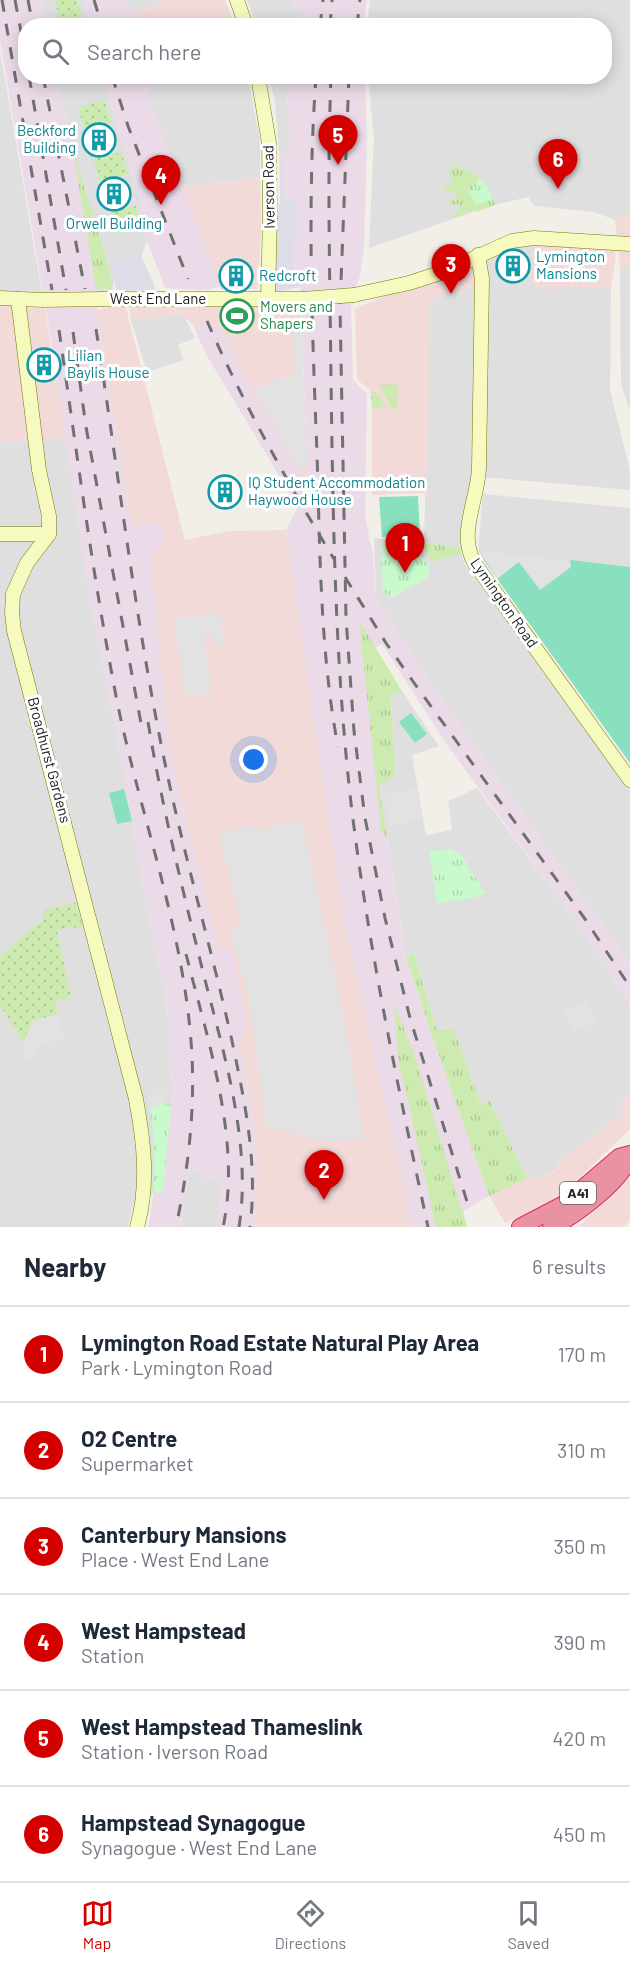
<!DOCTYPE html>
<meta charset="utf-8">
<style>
body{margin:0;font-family:Barlow,sans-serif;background:#f2f2f3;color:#1f2937}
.you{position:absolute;left:254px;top:760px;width:21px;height:21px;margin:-15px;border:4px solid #fff;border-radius:50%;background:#1a73e8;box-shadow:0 0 0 9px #1a73e833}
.badge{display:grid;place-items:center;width:39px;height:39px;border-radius:50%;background:#d40000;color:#fff;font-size:20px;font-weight:700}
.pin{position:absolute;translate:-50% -50px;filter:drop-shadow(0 2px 3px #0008)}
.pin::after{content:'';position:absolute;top:32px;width:21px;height:18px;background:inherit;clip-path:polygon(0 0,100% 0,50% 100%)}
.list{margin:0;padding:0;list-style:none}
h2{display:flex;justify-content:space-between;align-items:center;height:78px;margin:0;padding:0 24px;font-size:26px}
h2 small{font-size:20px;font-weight:400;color:#747a83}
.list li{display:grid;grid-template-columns:39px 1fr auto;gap:18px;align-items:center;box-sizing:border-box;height:96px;padding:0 24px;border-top:2px solid #e0e1e3}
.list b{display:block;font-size:22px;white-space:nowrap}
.list p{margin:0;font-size:20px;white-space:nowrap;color:#747a83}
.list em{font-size:20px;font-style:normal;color:#747a83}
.icon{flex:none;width:33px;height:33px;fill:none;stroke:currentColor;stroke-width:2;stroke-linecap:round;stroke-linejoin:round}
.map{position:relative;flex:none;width:630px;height:1227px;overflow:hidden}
.search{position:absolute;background:#fff;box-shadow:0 3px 15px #0003;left:18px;right:18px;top:18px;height:66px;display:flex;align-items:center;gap:15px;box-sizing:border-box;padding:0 21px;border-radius:24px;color:#747a83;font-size:22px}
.sheet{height:654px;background:#fff}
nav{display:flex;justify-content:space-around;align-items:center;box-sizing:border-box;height:84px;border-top:2px solid #e0e1e3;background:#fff;font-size:16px;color:#747a83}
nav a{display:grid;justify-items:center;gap:3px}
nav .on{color:#d40000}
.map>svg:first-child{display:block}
.residential{fill:#e0dfdf}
.commercial{fill:#f2dad9}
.railway{fill:#ebdbe8}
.grass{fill:url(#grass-tufts)}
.park{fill:url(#park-tufts)}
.garden{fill:url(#garden-dots)}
.pitch{fill:#88e0be}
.parking{fill:#e2e2e2}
.plaza{fill:#dddde8}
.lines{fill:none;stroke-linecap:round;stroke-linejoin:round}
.secondary-casing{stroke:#707d05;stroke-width:15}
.highway-casing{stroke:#dc2a67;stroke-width:18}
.secondary{stroke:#f7fabf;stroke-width:14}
.highway{stroke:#e892a2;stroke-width:16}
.rail{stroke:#707070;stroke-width:3;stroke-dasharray:12 12;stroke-linecap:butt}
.secondary-bridge-casing{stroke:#707d05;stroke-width:15;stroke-linecap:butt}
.secondary-bridge{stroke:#f7fabf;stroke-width:14}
.labels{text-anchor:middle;stroke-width:6;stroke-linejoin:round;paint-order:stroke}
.shield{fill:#fff;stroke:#646464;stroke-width:1.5}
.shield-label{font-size:14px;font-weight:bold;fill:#222}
.culture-label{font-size:15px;fill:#0d838f;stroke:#fff;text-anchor:start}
.street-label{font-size:15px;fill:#222;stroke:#fff}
.leisure-label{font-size:15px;fill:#27864d;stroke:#fff;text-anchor:start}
</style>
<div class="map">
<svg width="630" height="1227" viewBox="0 0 630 1227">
<defs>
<pattern id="grass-tufts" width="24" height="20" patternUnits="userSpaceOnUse" patternTransform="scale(1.5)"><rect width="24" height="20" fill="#cdebb0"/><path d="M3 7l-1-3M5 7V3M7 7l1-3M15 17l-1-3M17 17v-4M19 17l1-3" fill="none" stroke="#b0c997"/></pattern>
<pattern id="park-tufts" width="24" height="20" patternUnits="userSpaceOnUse" patternTransform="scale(1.5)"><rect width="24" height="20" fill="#c8facc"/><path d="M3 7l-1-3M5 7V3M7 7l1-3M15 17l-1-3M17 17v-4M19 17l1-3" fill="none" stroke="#acd6af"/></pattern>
<pattern id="garden-dots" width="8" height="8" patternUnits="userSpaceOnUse" patternTransform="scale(1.5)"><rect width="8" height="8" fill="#cdebb0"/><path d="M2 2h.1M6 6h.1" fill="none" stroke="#b0c997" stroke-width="1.8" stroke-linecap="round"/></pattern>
</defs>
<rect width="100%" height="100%" fill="#f2efe9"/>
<g class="residential">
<path d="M44,0H84L91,25H47Z"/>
<path d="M119,0H168L133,12Z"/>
<path d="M247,0H293L292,6L305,12L300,25H256Z"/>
<path d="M370,0H630V210L615,220L594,212L534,206L528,197L494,205L369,248L374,137L368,77L604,76V26H367Z"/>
<path d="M0,50L42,293L0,294Z"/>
<path d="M56,77H104L116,123L141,199L147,241L141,257L117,260L113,289L107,260L73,150Z"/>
<path d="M159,77H248L260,140V178L181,186L146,90L161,85Z"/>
<path d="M269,77H286L291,153L279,154L275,101Z"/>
<path d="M535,243L536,263H533L532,279L535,288H611L610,390L630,471V490L472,476L461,553L464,563L630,790V962L557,862L429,681L376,598L374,538L424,543L430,299L475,287L473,257Z"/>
<path d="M630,267V411L621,384L620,268Z"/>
<path d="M183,314L195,338L178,345L184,360L147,372L131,320Z"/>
<path d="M66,438L90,599L121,758L153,941L167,1004L172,1087L169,1142L163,1192L154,1193L133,1205L128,1227H0V442H29Z"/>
<path d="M483,494L630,508V567L478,549Z"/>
<path d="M390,693H403L439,746L412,755L426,835L452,830L448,801L477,788L575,920L630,1005V1092L621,1103L624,1112L557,1164L556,1170L539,1177L527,1179L490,1101L481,1104L453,1028L437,1031L414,954L406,957L379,785L396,775Z"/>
<path d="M190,1170L198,1171L207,1178L222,1179L217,1227H180Z"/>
</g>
<g class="commercial">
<path d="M168,0H225L235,25H138L133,12Z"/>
<path d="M260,178L261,236L257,289H220L181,186Z"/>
<path d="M630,210V267L620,268L615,220Z"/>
<path d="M535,243L613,245L616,256L611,288L535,289L532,279L533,262H536Z"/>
<path d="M473,257L476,287L430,300L427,493L372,495V395L369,390L357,379L355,309Z"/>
<path d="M129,303L300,306L308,486L251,391L219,326H193L182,314L131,320Z"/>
<path d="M125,304L185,540L230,531L286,530L343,916L413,1227H255L258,1165L256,1135L239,1035L245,1034V1013L230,949L218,948L182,805L168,742L151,555L163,542V523L132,526L96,310Z"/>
<path d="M0,305L45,309L66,438L29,442H0Z"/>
<path d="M630,1092V1129L552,1204L505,1223L489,1196L527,1179L539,1177L556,1171L557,1164L624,1112L620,1103Z"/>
<path d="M630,1177V1220L623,1227H578Z"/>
</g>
<g class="railway">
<path d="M0,0H44L47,25L26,26V76L56,77L73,150L107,260L113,289L96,310L132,526L163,522V542L151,555L168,742L182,805L218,947L230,948L245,1013V1034L239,1035L256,1135L258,1165L255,1227H217L222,1180L207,1178L202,1180L198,1171L190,1170L180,1227H148L154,1193L163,1192L169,1142L172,1087L167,1004L153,941L121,758L90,599L50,334L0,41Z"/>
<path d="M84,0H119L133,12L138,25H91Z"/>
<path d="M293,0H367L363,25H300L305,12L291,6Z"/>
<path d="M104,77H159L161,85L146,90L220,287L207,290L165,288L147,241L141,199L116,123Z"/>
<path d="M286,77H365L367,138L364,249L360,276L351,301L353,380L367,394L365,515L373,556L376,598L429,681L557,862L630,962V1005L575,920L445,742L382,644L373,649L377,744L387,837L406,957L431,1033L489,1196L463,1211L467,1227H413L343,916L286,530L298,507L207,356L193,326H220L251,391L308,484L300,287L293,279L280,202L279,154L291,152Z"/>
</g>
<g class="grass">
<path d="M73,150L107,260L113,289H96Z"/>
<path d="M450,166C473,167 488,184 495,205L477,212L476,209L453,218L452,213L460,212L458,204L450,205L448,200L456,199L455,191L446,192L444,187L452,185L449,173L451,172Z"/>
<path d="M398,384L397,409H392L379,385Z"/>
<path d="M373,392H376L386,407L372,409L371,393Z"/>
<path d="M421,543L460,547L461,553L432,562Z"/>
<path d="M359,620L403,693H390L396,775L379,786L387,837L381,831Z"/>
<path d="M414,954L437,1031L453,1028L481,1104L490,1101L527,1179L489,1196L431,1033L406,957Z"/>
<path d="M394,1003L415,1056L467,1227H436L398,1057Z"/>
</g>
<g class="park">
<path d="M479,179L487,186L493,199L476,205L469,193Z"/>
<path d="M381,542L412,544L430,568L427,578L393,597L383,593Z"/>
<path d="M451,849L461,855L485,893L473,898L437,903L429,851Z"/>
<path d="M166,1103L171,1104L163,1192L154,1193V1141L150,1107Z"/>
</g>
<g class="garden">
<path d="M55,0H77L82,16L59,20Z"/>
<path d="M104,100L112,122L83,128L79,107Z"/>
<path d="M121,152L128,174L100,181L93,159Z"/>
<path d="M136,206L140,228L116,234L111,212Z"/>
<path d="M76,903L83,928L70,927L57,931L71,996L55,1001L59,1014L32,1021L24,1043L0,1006V956L43,920V910Z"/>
</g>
<g class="pitch">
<path d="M418,496L420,535L382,537L379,497Z"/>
<path d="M478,549L630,567V763L485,562Z"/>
<path d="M411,713L427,734L415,743L399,722Z"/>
<path d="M124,789L132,821L117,824L109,793Z"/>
</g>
<g class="parking">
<path d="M291,324H301L307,464L298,468L253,387L272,385V379L292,378V374H296Z"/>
<path d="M478,549L570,560L571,567L540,590L519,562L497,579Z"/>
<path d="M220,613L224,644L214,646L212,632L204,634L211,693L185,697L174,619Z"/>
<path d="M418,789L423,820L388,826L384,794Z"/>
<path d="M301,820L331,954L350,1051L364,1140L317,1141L295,1133L279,1131L275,1128L266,1129L251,1010L231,930L241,924L219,833L253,825L255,831Z"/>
<path d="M586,1001L596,1021L573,1033L563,1012Z"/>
<path d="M59,1014L65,1039L41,1044L36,1057L25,1060L24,1043L32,1021Z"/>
<path d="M163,1092L166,1103L150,1107L147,1097Z"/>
</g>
<g class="plaza">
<path d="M280,159H283L284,201H296L293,279L300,287L276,292L275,253L277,215L280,202Z"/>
<path d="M141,257L154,283L155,291L116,290L111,260Z"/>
</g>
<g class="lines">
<defs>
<g id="secondary">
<path d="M237,0L246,26"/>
<path d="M258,76L269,143L270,215L268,299"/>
<path d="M478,255L482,279L479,468C478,500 457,534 475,564L630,780"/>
<path d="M354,295L409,283L443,272L512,241L534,238L630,244"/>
<path d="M0,298L42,300"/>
<path d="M18,299L39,470L49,516V534L27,563L13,594L12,613L14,631L136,1099C144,1142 149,1185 137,1227"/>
<path d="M103,299H303"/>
<path d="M0,534H49"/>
</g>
<g id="highway">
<path d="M520,1227L564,1204L619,1157L630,1154"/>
<path d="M551,1227C575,1217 621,1181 630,1157"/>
</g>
</defs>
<use href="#secondary" class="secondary-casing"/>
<use href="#highway" class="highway-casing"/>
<use href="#secondary" class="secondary"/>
<use href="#highway" class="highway"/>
<g class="rail">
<path d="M2,0L52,290"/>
<path d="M15,0L26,58"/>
<path d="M28,0L33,26"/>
<path d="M94,0L102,26"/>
<path d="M320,26L323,0"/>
<path d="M330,26L332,0"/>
<path d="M357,26L360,0"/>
<path d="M29,76L66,290"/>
<path d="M43,76L85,289"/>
<path d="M112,76L128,126L188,279"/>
<path d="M316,76C307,202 312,328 317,453C320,551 320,651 338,747"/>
<path d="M331,76C327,177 330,278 331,379C333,521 335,663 351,803C368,946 398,1087 428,1227"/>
<path d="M349,76L340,307L346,618L354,731L365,818L385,918L410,1018L469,1208"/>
<path d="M207,321C243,403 287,482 334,559"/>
<path d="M96,329C119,477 136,627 167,773C186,863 212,951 232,1041C245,1103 258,1163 250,1227"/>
<path d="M59,330C77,454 93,578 117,701C140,814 182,925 191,1041C196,1103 189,1166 176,1227"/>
<path d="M73,332L86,427L143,734"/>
<path d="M345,577L386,643L412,680L585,919L630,987"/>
<path d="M148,722C162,807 183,891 204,976C224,1054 252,1145 239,1227"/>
<path d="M186,954C207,1038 242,1142 223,1227"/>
</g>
<defs>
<g id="secondary-bridge">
<path d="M303,299L354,295"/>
<path d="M42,300L103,299"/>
</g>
</defs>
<use href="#secondary-bridge" class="secondary-bridge-casing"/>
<use href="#secondary-bridge" class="secondary-bridge"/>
</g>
<defs>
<symbol id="building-ring" viewBox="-11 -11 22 22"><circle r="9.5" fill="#fff" stroke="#0f9aa8" stroke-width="1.5"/><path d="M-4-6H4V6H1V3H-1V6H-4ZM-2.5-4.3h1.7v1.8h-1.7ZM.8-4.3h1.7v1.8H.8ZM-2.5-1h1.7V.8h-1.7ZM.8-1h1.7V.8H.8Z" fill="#0f9aa8"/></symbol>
<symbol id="stadium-ring" viewBox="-11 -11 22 22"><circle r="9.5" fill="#fff" stroke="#2e9e5b" stroke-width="1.5"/><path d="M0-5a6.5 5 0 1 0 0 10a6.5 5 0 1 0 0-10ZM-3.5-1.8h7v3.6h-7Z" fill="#2e9e5b"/></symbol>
</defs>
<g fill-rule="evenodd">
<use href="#building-ring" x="80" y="121" width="38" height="38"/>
<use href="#building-ring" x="95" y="175" width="38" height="38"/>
<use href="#building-ring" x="494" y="247" width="38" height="38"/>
<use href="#building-ring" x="217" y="257" width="38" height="38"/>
<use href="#stadium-ring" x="218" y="297" width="38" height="38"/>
<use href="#building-ring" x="25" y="346" width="38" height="38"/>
<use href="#building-ring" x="206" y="473" width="38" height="38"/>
</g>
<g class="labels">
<rect class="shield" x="560" y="1182" width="36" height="22" rx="4.5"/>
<g class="shield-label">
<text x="578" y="1198">A41</text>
</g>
<g class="culture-label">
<text x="76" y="136" text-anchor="end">Beckford<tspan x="76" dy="17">Building</tspan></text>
<text x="114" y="229" text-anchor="middle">Orwell Building</text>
<text x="536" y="262">Lymington<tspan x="536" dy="17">Mansions</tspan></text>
<text x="259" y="281">Redcroft</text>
<text x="67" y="361">Lilian<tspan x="67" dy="17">Baylis House</tspan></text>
<text x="248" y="488">IQ Student Accommodation<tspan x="248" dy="17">Haywood House</tspan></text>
</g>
<g class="street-label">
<text transform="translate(269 187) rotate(-91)" y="5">Iverson Road</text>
<text x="158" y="304">West End Lane</text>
<text transform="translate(504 603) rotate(55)" y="5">Lymington Road</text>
<text transform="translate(49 760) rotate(75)" y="5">Broadhurst Gardens</text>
</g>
<g class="leisure-label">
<text x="260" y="312">Movers and<tspan x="260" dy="17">Shapers</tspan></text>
</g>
</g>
</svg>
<div class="you"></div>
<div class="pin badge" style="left:405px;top:573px">1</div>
<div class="pin badge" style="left:324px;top:1200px">2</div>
<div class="pin badge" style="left:451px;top:294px">3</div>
<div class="pin badge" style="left:161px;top:205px">4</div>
<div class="pin badge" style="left:338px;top:165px">5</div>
<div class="pin badge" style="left:558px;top:189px">6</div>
<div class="search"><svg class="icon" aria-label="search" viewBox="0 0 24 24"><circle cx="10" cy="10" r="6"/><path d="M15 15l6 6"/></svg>Search here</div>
</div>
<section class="sheet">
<h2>Nearby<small>6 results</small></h2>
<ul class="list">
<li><span class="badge">1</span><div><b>Lymington Road Estate Natural Play Area</b><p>Park · Lymington Road</p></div><em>170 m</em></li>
<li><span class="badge">2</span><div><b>O2 Centre</b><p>Supermarket</p></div><em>310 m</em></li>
<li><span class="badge">3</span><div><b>Canterbury Mansions</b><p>Place · West End Lane</p></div><em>350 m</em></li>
<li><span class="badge">4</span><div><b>West Hampstead</b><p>Station</p></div><em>390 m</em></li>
<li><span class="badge">5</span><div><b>West Hampstead Thameslink</b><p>Station · Iverson Road</p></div><em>420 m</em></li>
<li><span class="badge">6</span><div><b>Hampstead Synagogue</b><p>Synagogue · West End Lane</p></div><em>450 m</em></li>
</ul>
</section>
<nav>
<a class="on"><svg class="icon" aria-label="map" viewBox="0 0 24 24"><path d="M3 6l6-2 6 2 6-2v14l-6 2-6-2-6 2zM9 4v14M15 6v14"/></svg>Map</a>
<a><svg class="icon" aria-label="directions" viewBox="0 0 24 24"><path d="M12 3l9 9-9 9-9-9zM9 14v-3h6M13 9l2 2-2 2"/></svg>Directions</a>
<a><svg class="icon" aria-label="saved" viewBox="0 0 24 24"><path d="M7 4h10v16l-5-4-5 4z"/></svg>Saved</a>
</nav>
